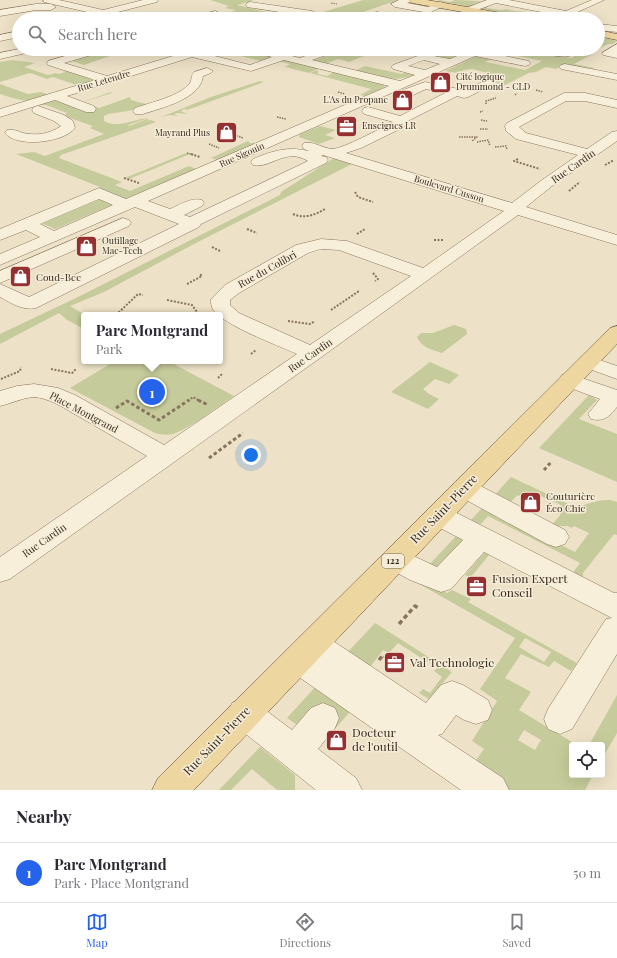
<!DOCTYPE html>
<meta charset="utf-8">
<style>
body{margin:0;font-family:"Playfair Display",serif;background:#f7f7f7;color:#2b2b33}
.controls{position:absolute;right:12px;bottom:12px;display:grid;overflow:hidden;border-radius:4px;box-shadow:0 4px 16px #0002}
.controls button{width:36px;height:36px;display:grid;place-items:center;padding:0;border:0;border-bottom:1px solid #e1e1e2;background:#fff;color:#2b2b33;font:20px sans-serif}
.you{position:absolute;left:251px;top:455px;width:14px;height:14px;margin:-10px;border:3px solid #fff;border-radius:50%;background:#1a73e8;box-shadow:0 0 0 6px #1a73e833}
.badge{display:grid;place-items:center;width:26px;height:26px;border-radius:50%;background:#2563eb;color:#fff;font-size:13px;font-weight:700}
.pin{position:absolute;translate:-50% -50%;border:2px solid #fff;box-shadow:0 1px 4px #0006}
.popup{position:absolute;left:81px;top:312px;width:142px;height:52px;box-sizing:border-box;display:grid;place-content:center;border-radius:4px;background:#fff;filter:drop-shadow(0 1px 3px #0005);font-size:13px;white-space:nowrap;color:#7c7c81}
.popup b{font-size:15px;color:#2b2b33}
.popup::after{content:'';position:absolute;left:50%;top:100%;margin-left:-8px;border:8px solid transparent;border-top-color:#fff}
.list{margin:0;padding:0;list-style:none}
h2{display:flex;justify-content:space-between;align-items:center;height:52px;margin:0;padding:0 16px;font-size:17px}
h2 small{font-size:13px;font-weight:400;color:#7c7c81}
.list li{display:grid;grid-template-columns:26px 1fr auto;gap:12px;align-items:center;box-sizing:border-box;height:60px;padding:0 16px;border-top:1px solid #e1e1e2}
.list b{display:block;font-size:15px;white-space:nowrap}
.list p{margin:0;font-size:13px;white-space:nowrap;color:#7c7c81}
.list em{font-size:13px;font-style:normal;color:#7c7c81}
.icon{flex:none;width:22px;height:22px;fill:none;stroke:currentColor;stroke-width:2;stroke-linecap:round;stroke-linejoin:round}
.map{position:relative;flex:none;width:617px;height:790px;overflow:hidden}
.search{position:absolute;background:#fff;box-shadow:0 4px 16px #0002;left:12px;right:12px;top:12px;height:44px;display:flex;align-items:center;gap:10px;box-sizing:border-box;padding:0 14px;border-radius:22px;color:#7c7c81;font-size:15px}
.sheet{height:112px;background:#fff}
nav{display:flex;justify-content:space-around;align-items:center;box-sizing:border-box;height:56px;border-top:1px solid #e1e1e2;background:#fff;font-size:11px;color:#7c7c81}
nav a{display:grid;justify-items:center;gap:2px}
nav .on{color:#2563eb}
.map>svg:first-child{display:block}
.green{fill:#c6cb9b;fill-rule:evenodd}
.lines{fill:none;stroke-linecap:round;stroke-linejoin:round}
.minor-casing{stroke:#89745d;stroke-width:1}
.major-casing{stroke:#574331;stroke-width:1}
.path-far4{stroke:#89745d;stroke-width:1;stroke-dasharray:1.5 1;stroke-linecap:butt}
.path-far3{stroke:#89745d;stroke-width:1.5;stroke-dasharray:1.5 1;stroke-linecap:butt}
.path-far2{stroke:#89745d;stroke-width:2;stroke-dasharray:2 1.5;stroke-linecap:butt}
.path-far1{stroke:#89745d;stroke-width:3;stroke-dasharray:3.5 2.5;stroke-linecap:butt}
.path{stroke:#89745d;stroke-width:3.5;stroke-dasharray:4.5 3;stroke-linecap:butt}
.minor{fill:#f8efdb;fill-rule:evenodd}
.major{fill:#eed6a1;fill-rule:evenodd}
.labels{text-anchor:middle;stroke-width:3;stroke-linejoin:round;paint-order:stroke}
.far-poi-label{font-size:9px;fill:#392c20;stroke:#f5ecd7;text-anchor:start}
.far-street-label{font-size:9px;fill:#392c20;stroke:#f5ecd7}
.shield{fill:#f5ecd7;stroke:#716657;stroke-width:1}
.shield-label{font-size:9px;font-weight:bold;fill:#392c20}
.street-label{font-size:10px;fill:#392c20;stroke:#f5ecd7}
.poi-label{font-size:10px;fill:#392c20;stroke:#f5ecd7;text-anchor:start}
.near-street-label{font-size:12px;fill:#392c20;stroke:#f5ecd7}
.near-poi-label{font-size:12px;fill:#392c20;stroke:#f5ecd7;text-anchor:start}
</style>
<div class="map">
<svg width="617" height="790" viewBox="0 0 617 790">
<rect width="100%" height="100%" fill="#ede2c7"/>
<g class="green">
<path d="M210,0H254L237,5L269,13L266,14H275L300,19L363,0H398L343,19H213L236,10L225,8L229,6Z"/>
<path d="M440,0L450,2L455,0L481,1L473,4L478,5L471,7L437,1Z"/>
<path d="M488,6L487,8L500,10L510,9L508,10C525,13 541,12 558,13L544,19L480,9Z"/>
<path d="M602,37L617,41L613,44H608L590,53L593,54L574,64L594,68L593,69L565,64L556,69L546,67L536,72L529,73L505,85L481,79L496,75L472,69L465,70L457,73L445,71L479,55L493,58L485,62L525,70L542,61L503,53L497,56L484,53L493,49H526L571,58L589,49H598V44L600,42H598V39Z"/>
<path d="M216,49H240L272,57L261,61L220,51L207,55L204,53Z"/>
<path d="M345,49H373L379,50L349,62L338,59L325,64L315,62V60Z"/>
<path d="M418,49H435L460,55L448,60L437,58L442,55Z"/>
<path d="M106,51L109,52L104,55H113L84,65L69,60C82,57 95,55 106,51Z"/>
<path d="M12,60L35,63L24,67L48,75L55,73L59,74L65,72L63,71L74,72L93,80L79,86L53,77L47,79L30,73L0,82V62Z"/>
<path d="M286,60L315,67L318,69L309,73L285,67L290,64L278,61Z"/>
<path d="M365,66L402,74L405,73L414,75C394,83 374,76 354,71Z"/>
<path d="M318,70V74L327,76L334,72L383,84L385,87L365,96L360,95L371,89L310,73Z"/>
<path d="M260,81L264,82L187,110L184,109L181,111L187,114L178,113L174,114L178,116L170,115L161,117L211,97Z"/>
<path d="M0,84L28,94L41,92L50,95C44,96 34,101 28,101C19,100 9,97 0,94Z"/>
<path d="M111,92L112,93L83,102L99,108L130,97L131,100L150,105L128,111L108,114L104,116V121C118,129 134,119 148,118L128,125L129,126L147,119L150,120L115,133L151,120L156,122L61,155L59,158L122,182L115,185L130,191L189,166L196,169L125,199L99,189L100,187L16,154L34,152L45,156L104,134L90,128L93,126L64,116L67,113L46,105H37L54,100L87,111L80,103Z"/>
<path d="M320,126L336,130L325,135L335,138L319,144L299,137L300,134Z"/>
<path d="M248,141L250,143H255L217,160L211,158Z"/>
<path d="M186,153L190,154L129,179L125,178Z"/>
<path d="M334,158L352,164L192,245L104,292L70,306L85,315L84,329L67,320L59,313L0,344V334L78,297L280,195L281,192Z"/>
<path d="M99,198L114,204L55,229L41,223Z"/>
<path d="M454,325L466,329L467,334L442,353C432,350 421,347 417,337L421,333H433Z"/>
<path d="M115,361H168L234,396C219,406 189,429 173,434C167,435 161,435 155,433L70,388Z"/>
<path d="M430,362L459,375L449,384L435,379L423,389L429,394L439,399L428,409L391,392Z"/>
<path d="M589,395L597,400L579,419L617,434V482L539,448Z"/>
<path d="M511,477L577,508C589,503 605,497 617,502V535L614,534L583,573V577L580,578L574,574V571L580,563L488,516L481,524H478L470,521L484,506L575,552L589,533L574,526L572,528L567,526H551L561,514L556,512L561,505L534,493L532,495L527,493L523,498L518,495L508,504L493,497Z"/>
<path d="M457,535L465,540L440,570L428,566Z"/>
<path d="M484,553L490,554L470,578L465,575Z"/>
<path d="M415,579L447,593L452,590L471,599L468,602L577,663L571,671L554,661L549,667L521,654L505,678L531,692L519,710L577,745H572V775H593L585,790H504L474,763L484,749L472,741L497,701L480,689L515,638L414,581ZM525,638L551,652L544,662L519,647ZM524,730L541,740L535,750L518,740Z"/>
<path d="M375,623L452,672L429,699L419,693L423,689L430,693L442,677L434,671L437,668L398,643L389,653L383,650L367,671L345,655Z"/>
<path d="M318,684L356,705L334,730L328,726L300,727L287,718Z"/>
<path d="M617,695V733L602,759V745H589Z"/>
<path d="M260,747L295,775V790H277L252,769L231,790H219Z"/>
</g>
<g class="lines">
<defs>
<g id="minor">
<path d="M43,0H59L103,10L143,0H158L157,2L114,13L132,17L134,19H117L44,2Z"/>
<path d="M399,0H413L407,3L428,7L441,2L445,5L429,13L395,7L391,4Z"/>
<path d="M487,0H509L566,11L592,0H604L562,19H549L556,15L496,3L469,13L464,10L466,8Z"/>
<path d="M250,2L312,11L317,14L312,17L247,7L246,5L247,3Z"/>
<path d="M36,4H51L56,7L51,10H36L0,16V10Z"/>
<path d="M215,11L218,12L220,14C213,20 201,19 192,19L194,17Z"/>
<path d="M377,12L402,17L404,19H360L362,17Z"/>
<path d="M459,13L462,14L464,16L462,18L448,19Z"/>
<path d="M161,15L169,17L171,19H151L153,17Z"/>
<path d="M598,24L617,26V32L598,30Z"/>
<path d="M19,31V37L0,41V35Z"/>
<path d="M617,44V58L603,55L602,53Z"/>
<path d="M19,49H36L35,51L0,59V53Z"/>
<path d="M89,49H106L105,51L64,63L107,76L196,49H212L211,51L203,53L250,65L272,57L247,51L246,49H264L300,58L324,49H339L338,51L312,60L400,81L415,75L393,69L391,67L393,65L423,54L450,59L464,53L463,52L464,50L488,49L485,52L529,61L530,63L529,65L525,66L475,56L148,201L170,209C180,205 191,197 202,200L204,203L202,206L184,215L190,217L308,161C285,147 271,169 253,165L251,162L253,159C272,151 288,146 308,151H309L304,149L302,146L304,143C314,141 322,148 332,149C343,149 381,128 393,122L364,114L362,111L364,108L368,107L400,116L445,93L426,89L411,96H403L401,93L403,90L425,82L463,90L488,80L492,81L494,83L492,85L468,97L464,98L457,96L406,122L404,127L361,148L346,153L512,203L542,180L578,155L516,139L506,131L505,126L507,123L564,93H585L617,100V108L585,101H566L519,127L526,133L587,149L612,132L617,131V141L552,186L526,207L617,235V245L518,215L320,358L10,579L0,582V557L147,456L59,405C31,391 27,399 0,406V391L17,386L34,384L58,388L75,395L164,445L297,354C275,344 228,327 214,311C211,307 211,303 211,299L225,285L296,245L321,239L347,241L423,268L504,211L323,155L321,156L326,157L328,160L326,163L201,224L199,227L36,308C23,311 11,303 0,297V284L29,297L179,224L135,207L0,265V254L40,237L26,230L0,240V229L99,188L126,199L389,86L284,60L251,71L192,57L67,96L94,106L96,109L94,112H86L55,100L0,117V109L95,80L48,65L47,63L48,61ZM424,60L440,64L425,70L408,66ZM99,199L113,205L54,231L40,224ZM321,249L339,250L411,276L310,345L239,313L230,305V300L239,293L308,253Z"/>
<path d="M129,49H140L135,52L130,51Z"/>
<path d="M535,49L565,51L568,49H581C570,62 551,55 536,51Z"/>
<path d="M565,64L617,74V80L561,69L559,67L561,65Z"/>
<path d="M207,68L213,71L211,73L203,76C201,99 161,108 143,114H135L133,111L135,108C149,103 181,96 190,83C192,80 191,75 194,72Z"/>
<path d="M38,106L64,115L73,121L75,128C64,143 16,148 5,133L7,130C14,129 17,131 23,133C36,136 50,134 61,126L54,121L34,113L32,110L34,107Z"/>
<path d="M123,218L129,220L131,223L129,226L0,283V271Z"/>
<path d="M588,356L617,366V379L581,366L578,362L581,358Z"/>
<path d="M570,374L617,390V407C609,417 604,422 591,419L588,414L600,399L562,385L559,380L562,375Z"/>
<path d="M464,479L473,482L565,530L569,537L565,544L556,547L547,544L455,494L451,488L455,482Z"/>
<path d="M438,506L447,508L614,593H617V654L572,729L560,734L548,729L544,719L548,709L606,619L612,618L484,552L451,589L441,592L410,580L385,566L381,559L385,552L395,549L405,552L437,567L463,540L429,522L425,515L429,508Z"/>
<path d="M313,631L324,635L426,703L441,685L452,681L463,685L488,700L492,710L488,720L476,724L464,720L456,715L442,734L438,735L503,778L509,790H461L286,668L282,659L286,650L297,646L299,647L298,644L302,635Z"/>
<path d="M244,698L256,703L292,730L311,708L323,703L335,708L339,718L335,728L318,749L356,778L362,790H316L232,723L228,713L232,703Z"/>
</g>
<g id="major">
<path d="M408,0H427L518,16L523,19H502L412,3Z"/>
<path d="M598,30L617,34V40L598,36Z"/>
<path d="M617,326V344L194,790H152L158,778L610,328Z"/>
</g>
</defs>
<use href="#minor" class="minor-casing"/>
<use href="#major" class="major-casing"/>
<path class="path-far4" d="M331,3L337,4"/>
<g class="path-far3">
<path d="M536,90L543,92"/>
<path d="M338,92L345,94"/>
<path d="M515,95L517,93"/>
<path d="M486,104V101L496,98"/>
<path d="M480,112L483,111"/>
<path d="M277,117L286,119"/>
<path d="M481,120L487,121"/>
<path d="M480,129H488"/>
<path d="M232,134L243,138"/>
<path d="M459,137H477L472,141"/>
<path d="M477,142L488,140L490,146"/>
<path d="M209,144L219,148"/>
<path d="M495,147L506,146L507,150"/>
<path d="M187,153L194,155"/>
</g>
<g class="path-far2">
<path d="M191,154L200,157"/>
<path d="M518,159L514,161L540,169"/>
<path d="M605,165L614,160"/>
<path d="M124,178L139,183"/>
<path d="M569,191L580,182"/>
<path d="M355,192L358,197L373,202"/>
<path d="M293,214C304,219 315,215 325,209"/>
<path d="M247,229L257,233"/>
<path d="M357,234L365,229"/>
<path d="M434,240H444"/>
<path d="M212,247L220,251"/>
<path d="M373,273L378,279L375,281"/>
<path d="M187,284L202,276L200,274"/>
<path d="M167,300L192,305L197,312"/>
<path d="M331,310L359,291"/>
<path d="M116,315L138,294L143,295"/>
<path d="M288,321L310,324L315,321"/>
<path d="M251,354L256,350"/>
<path d="M51,369L72,373L76,369"/>
<path d="M218,378L223,373"/>
<path d="M1,379L20,371L21,367"/>
<path d="M188,401L193,397L200,401"/>
</g>
<g class="path-far1">
<path d="M198,400L208,405"/>
<path d="M116,408L127,401L159,420L189,400"/>
<path d="M209,458L243,433"/>
<path d="M544,470L552,461"/>
</g>
<g class="path">
<path d="M399,624L415,606L420,609"/>
<path d="M379,660L383,655L386,657"/>
</g>
<use href="#minor" class="minor"/>
<use href="#major" class="major"/>
</g>
<defs>
<symbol id="shop-square" viewBox="-11 -11 22 22"><rect x="-9" y="-9" width="18" height="18" rx="4" fill="#962f30" stroke="#f5ecd7"/><path d="M-5-2.5h2.3a2.7 3.5 0 0 1 5.4 0H5L5.5 6h-11ZM-1.5-2.5h3a1.5 2.3 0 0 0-3 0Z" fill="#fff"/></symbol>
<symbol id="office-square" viewBox="-11 -11 22 22"><rect x="-9" y="-9" width="18" height="18" rx="4" fill="#962f30" stroke="#f5ecd7"/><path d="M-6-3h4V-5.5h4V-3h4V5H-6ZM-1-4.5V-3h2v-1.5ZM-6 0V1H6V0Z" fill="#fff"/></symbol>
</defs>
<g fill-rule="evenodd">
<use href="#shop-square" x="428" y="70" width="25" height="25"/>
<use href="#shop-square" x="390" y="88" width="25" height="25"/>
<use href="#office-square" x="334" y="114" width="25" height="25"/>
<use href="#shop-square" x="214" y="120" width="25" height="25"/>
<use href="#shop-square" x="74" y="234" width="25" height="25"/>
<use href="#shop-square" x="8" y="264" width="25" height="25"/>
<use href="#shop-square" x="518" y="490" width="25" height="25"/>
<use href="#office-square" x="464" y="574" width="25" height="25"/>
<use href="#office-square" x="382" y="650" width="25" height="25"/>
<use href="#shop-square" x="324" y="728" width="25" height="25"/>
</g>
<g class="labels">
<g class="far-poi-label">
<text x="456" y="80">Cité logique<tspan x="456" dy="10">Drummond - CLD</tspan></text>
<text x="388" y="103" text-anchor="end">L'As du Propane</text>
<text x="362" y="129">Enseignes LR</text>
<text x="210" y="136" text-anchor="end">Mayrand Plus</text>
<text x="102" y="244">Outillage<tspan x="102" dy="10">Mac-Tech</tspan></text>
</g>
<g class="far-street-label">
<text transform="translate(104 81) rotate(-17)" y="3">Rue Letendre</text>
<text transform="translate(242 155) rotate(-24)" y="3">Rue Sigouin</text>
<text transform="translate(449 189) rotate(17)" y="3">Boulevard Cusson</text>
</g>
<rect class="shield" x="382" y="554" width="22" height="14" rx="3"/>
<g class="shield-label">
<text x="393" y="564">122</text>
</g>
<g class="street-label">
<text transform="translate(573 166) rotate(-35)" y="4">Rue Cardin</text>
<text transform="translate(267 269) rotate(-29)" y="4">Rue du Colibri</text>
<text transform="translate(310 355) rotate(-35)" y="4">Rue Cardin</text>
<text transform="translate(84 412) rotate(28)" y="4">Place Montgrand</text>
<text transform="translate(44 540) rotate(-35)" y="4">Rue Cardin</text>
</g>
<g class="poi-label">
<text x="36" y="281">Coud-Bec</text>
<text x="546" y="500">Couturière<tspan x="546" dy="12">Éco Chic</tspan></text>
</g>
<g class="near-street-label">
<text transform="translate(444 509) rotate(-46)" y="4">Rue Saint-Pierre</text>
<text transform="translate(217 741) rotate(-46)" y="4">Rue Saint-Pierre</text>
</g>
<g class="near-poi-label">
<text x="492" y="583">Fusion Expert<tspan x="492" dy="14">Conseil</tspan></text>
<text x="410" y="667">Val Technologie</text>
<text x="352" y="737">Docteur<tspan x="352" dy="14">de l'outil</tspan></text>
</g>
</g>
</svg>
<div class="controls">
<button><svg class="icon" aria-label="locate" viewBox="0 0 24 24"><circle cx="12" cy="12" r="6"/><path d="M12 2v4M12 18v4M2 12h4M18 12h4"/></svg></button>
</div>
<div class="you"></div>
<div class="pin badge" style="left:152px;top:392px">1</div>
<div class="popup"><b>Parc Montgrand</b>Park</div>
<div class="search"><svg class="icon" aria-label="search" viewBox="0 0 24 24"><circle cx="10" cy="10" r="6"/><path d="M15 15l6 6"/></svg>Search here</div>
</div>
<section class="sheet">
<h2>Nearby<small></small></h2>
<ul class="list">
<li><span class="badge">1</span><div><b>Parc Montgrand</b><p>Park · Place Montgrand</p></div><em>50 m</em></li>
</ul>
</section>
<nav>
<a class="on"><svg class="icon" aria-label="map" viewBox="0 0 24 24"><path d="M3 6l6-2 6 2 6-2v14l-6 2-6-2-6 2zM9 4v14M15 6v14"/></svg>Map</a>
<a><svg class="icon" aria-label="directions" viewBox="0 0 24 24"><path d="M12 3l9 9-9 9-9-9zM9 14v-3h6M13 9l2 2-2 2"/></svg>Directions</a>
<a><svg class="icon" aria-label="saved" viewBox="0 0 24 24"><path d="M7 4h10v16l-5-4-5 4z"/></svg>Saved</a>
</nav>
